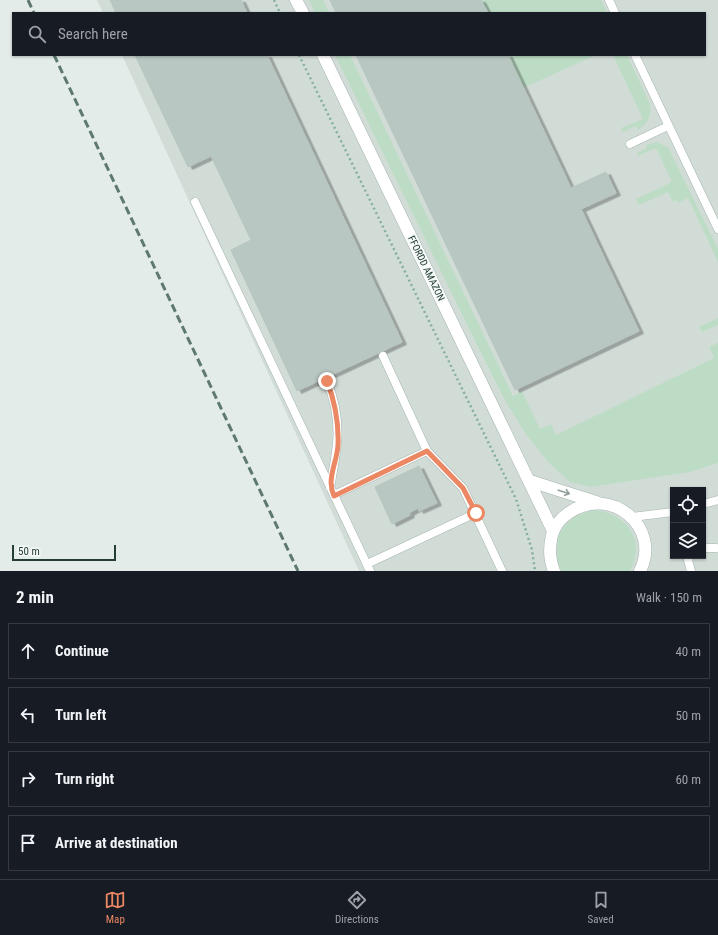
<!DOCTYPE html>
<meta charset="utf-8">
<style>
body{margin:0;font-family:"Roboto Condensed",sans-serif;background:#242831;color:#f1f3f6}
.controls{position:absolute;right:12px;bottom:12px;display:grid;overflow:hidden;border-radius:0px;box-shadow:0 1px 3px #0004}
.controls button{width:36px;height:36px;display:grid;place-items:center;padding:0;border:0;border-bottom:1px solid #363941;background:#171b24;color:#f1f3f6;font:20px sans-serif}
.scale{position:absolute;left:12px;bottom:10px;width:104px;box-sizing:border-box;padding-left:4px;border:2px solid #243d37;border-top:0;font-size:11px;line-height:14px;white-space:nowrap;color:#243d37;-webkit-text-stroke:3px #f4f9f6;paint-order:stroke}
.stop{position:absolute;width:12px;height:12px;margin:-9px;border:3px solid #eb8763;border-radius:50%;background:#fff}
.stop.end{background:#eb8763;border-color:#fff;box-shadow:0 1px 4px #0008}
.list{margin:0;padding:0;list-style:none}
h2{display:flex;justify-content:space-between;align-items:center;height:52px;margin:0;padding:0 16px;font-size:17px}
h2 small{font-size:13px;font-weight:400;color:#9ea1a6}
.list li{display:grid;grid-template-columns:26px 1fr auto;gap:12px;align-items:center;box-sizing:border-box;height:56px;margin:0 8px 8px;padding:0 8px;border:1px solid #363941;border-radius:0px}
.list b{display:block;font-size:15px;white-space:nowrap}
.list em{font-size:13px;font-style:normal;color:#9ea1a6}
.icon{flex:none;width:22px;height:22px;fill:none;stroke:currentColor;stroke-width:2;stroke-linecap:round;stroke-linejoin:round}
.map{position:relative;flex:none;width:718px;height:571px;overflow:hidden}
.search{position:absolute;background:#171b24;box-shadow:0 1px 3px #0004;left:12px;right:12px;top:12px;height:44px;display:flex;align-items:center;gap:10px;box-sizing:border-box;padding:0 14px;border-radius:0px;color:#9ea1a6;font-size:15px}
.sheet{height:308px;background:#171b24}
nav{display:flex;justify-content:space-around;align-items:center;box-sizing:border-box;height:56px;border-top:1px solid #363941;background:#171b24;font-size:11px;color:#9ea1a6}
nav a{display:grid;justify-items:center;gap:2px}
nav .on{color:#eb8763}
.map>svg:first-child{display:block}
.built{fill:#d2dcd7;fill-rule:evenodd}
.green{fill:#bddcc6}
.building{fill:#b9c7c2;stroke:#b6c6bf;filter:url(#shadow)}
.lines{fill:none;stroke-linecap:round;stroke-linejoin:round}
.service-casing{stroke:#a6b4af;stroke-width:9}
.minor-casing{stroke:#a6b4af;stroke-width:13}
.path{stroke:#85aea2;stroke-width:2.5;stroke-dasharray:2 3;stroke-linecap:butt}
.service{stroke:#fff;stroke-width:8}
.minor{stroke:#fff;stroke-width:12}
.rail{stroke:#5e7872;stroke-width:3;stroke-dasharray:8 4;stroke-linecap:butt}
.oneway{stroke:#929e9b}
.route{stroke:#eb8763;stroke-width:5}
.labels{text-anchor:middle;stroke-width:3.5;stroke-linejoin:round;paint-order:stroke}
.street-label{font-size:10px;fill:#243d37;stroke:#f4f9f6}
</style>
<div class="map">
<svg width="718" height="571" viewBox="0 0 718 571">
<defs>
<filter id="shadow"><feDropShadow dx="4.5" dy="2.5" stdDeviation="0" flood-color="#0004"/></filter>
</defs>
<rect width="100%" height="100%" fill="#e3ece8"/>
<path class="built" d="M97,0H718V571H359L122,55H705V13H103ZM673,490H703V556H673Z"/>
<g class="green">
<path d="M309,0H323L329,13H315Z"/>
<path d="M481,0H601L607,13H488Z"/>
<path d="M335,55H350L513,396L522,391L540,429L551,424L556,435L714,358L709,347L718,343V463L690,472L590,487L570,482L550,464L526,434L507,404L478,347Z"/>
<path d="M508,55H596L523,88Z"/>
<path d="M613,55H627L650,104C652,116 648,123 638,130L636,126L623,132L621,128L643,119Z"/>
<path d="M657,142L668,147L718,249V262L688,198L678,203L677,200L673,202L668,192L639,205L636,199L672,182L656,148L638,156L637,153L647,148L646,145Z"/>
<path d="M718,318V325L702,332L699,327Z"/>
<path d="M594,510C626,513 647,540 630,571H562C544,543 565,515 594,510Z"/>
</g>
<g class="building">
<path d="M110,0H241L247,13H116Z"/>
<path d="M330,0H481L488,13H336Z"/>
<path d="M135,55H267L402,342L297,391L231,250L251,240L211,156L188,167Z"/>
<path d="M356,55H508L571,188L606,172L616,193L581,209L639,331L515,390Z"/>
<path d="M419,466L437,503L419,511L418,508L409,513L410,515L392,524L375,487Z"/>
</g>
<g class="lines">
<defs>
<g id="service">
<path d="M609,0L615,13"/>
<path d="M635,55L718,229"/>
<path d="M630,144L668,126"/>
<path d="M195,202L370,571"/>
<path d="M383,356L427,451L463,488L502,571"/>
<path d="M327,381C343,420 338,447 330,487"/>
<path d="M334,495L427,451"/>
<path d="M703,504L718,500"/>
<path d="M632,517L673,512"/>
<path d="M703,548H716"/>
<path d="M690,556L688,560L691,571"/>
<path d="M367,564L476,513"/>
</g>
<g id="minor">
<path d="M296,0L303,13"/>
<path d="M323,55L553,531"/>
<path d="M530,481L596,502"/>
<path d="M554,571C549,559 549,548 552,535C555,525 562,517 570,512C611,485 662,527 640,571"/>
</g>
</defs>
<use href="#service" class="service-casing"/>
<use href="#minor" class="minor-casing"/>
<g class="path">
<path d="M274,0L280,13"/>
<path d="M299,55L516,499L532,550L535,571"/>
</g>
<use href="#service" class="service"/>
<use href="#minor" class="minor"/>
<g class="rail">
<path d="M28,0L34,13"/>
<path d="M54,55L298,571"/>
</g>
</g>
<defs><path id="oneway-shaft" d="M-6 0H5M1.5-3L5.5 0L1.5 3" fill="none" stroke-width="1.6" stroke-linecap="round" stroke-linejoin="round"/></defs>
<use class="oneway" href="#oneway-shaft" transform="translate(564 492) rotate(18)"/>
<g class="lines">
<path class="route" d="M327,381C335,402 339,422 338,445C337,463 326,479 334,496L427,451L463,488L476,513"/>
</g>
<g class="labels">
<g class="street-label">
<text transform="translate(427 268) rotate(64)" y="4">FFORDD AMAZON</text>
</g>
</g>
</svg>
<div class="controls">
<button><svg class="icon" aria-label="locate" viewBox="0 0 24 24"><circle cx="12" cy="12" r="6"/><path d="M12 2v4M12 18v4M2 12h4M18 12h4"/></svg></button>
<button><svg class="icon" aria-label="layers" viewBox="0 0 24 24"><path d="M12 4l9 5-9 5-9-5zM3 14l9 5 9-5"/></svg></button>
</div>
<div class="scale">50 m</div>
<div class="stop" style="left:476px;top:513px"></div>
<div class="stop end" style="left:327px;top:381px"></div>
<div class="search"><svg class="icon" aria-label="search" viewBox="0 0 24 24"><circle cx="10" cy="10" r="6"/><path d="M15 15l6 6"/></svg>Search here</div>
</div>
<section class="sheet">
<h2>2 min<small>Walk · 150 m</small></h2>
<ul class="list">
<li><svg class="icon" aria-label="ahead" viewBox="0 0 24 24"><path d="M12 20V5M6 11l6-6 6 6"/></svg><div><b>Continue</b></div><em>40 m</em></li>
<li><svg class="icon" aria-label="left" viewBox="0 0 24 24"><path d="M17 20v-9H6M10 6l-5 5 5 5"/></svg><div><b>Turn left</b></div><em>50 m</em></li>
<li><svg class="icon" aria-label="right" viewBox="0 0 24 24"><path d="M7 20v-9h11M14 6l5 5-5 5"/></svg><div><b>Turn right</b></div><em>60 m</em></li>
<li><svg class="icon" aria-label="arrive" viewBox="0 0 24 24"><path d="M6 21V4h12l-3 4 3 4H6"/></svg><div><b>Arrive at destination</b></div></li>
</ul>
</section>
<nav>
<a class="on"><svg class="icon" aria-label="map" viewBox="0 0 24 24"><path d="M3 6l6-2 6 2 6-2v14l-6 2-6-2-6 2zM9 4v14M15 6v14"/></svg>Map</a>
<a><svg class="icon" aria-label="directions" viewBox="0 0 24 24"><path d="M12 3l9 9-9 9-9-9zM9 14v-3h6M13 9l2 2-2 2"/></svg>Directions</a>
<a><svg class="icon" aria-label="saved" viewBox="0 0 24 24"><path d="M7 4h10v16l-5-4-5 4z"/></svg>Saved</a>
</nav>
